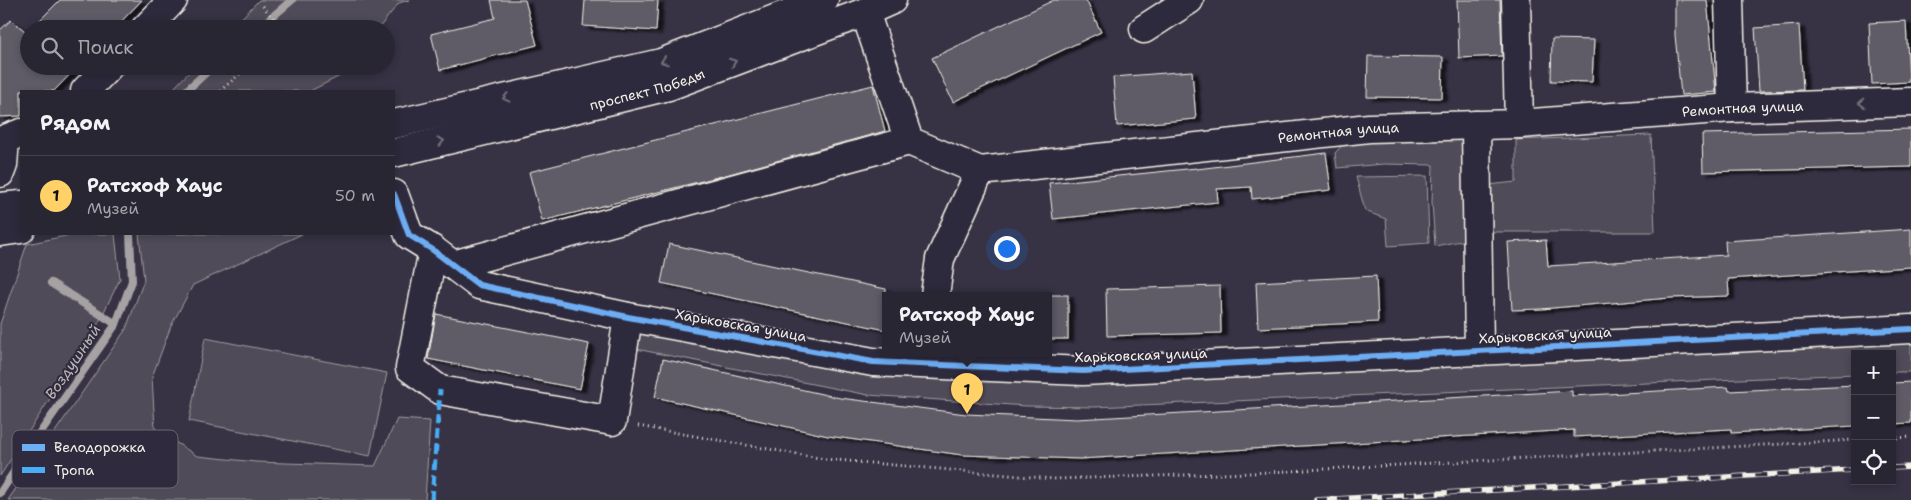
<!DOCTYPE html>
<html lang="ru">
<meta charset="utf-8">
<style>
body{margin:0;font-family:"Shantell Sans",sans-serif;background:#35323f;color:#f1f3f6}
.controls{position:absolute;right:15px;bottom:15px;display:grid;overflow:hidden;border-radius:0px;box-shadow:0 2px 8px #0003}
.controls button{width:45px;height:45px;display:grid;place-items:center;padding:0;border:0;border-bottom:1px solid #45434e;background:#292633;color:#f1f3f6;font:25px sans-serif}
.you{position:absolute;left:1006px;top:248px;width:18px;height:18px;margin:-12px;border:4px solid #fff;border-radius:50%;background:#1a73e8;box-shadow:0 0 0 8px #1a73e833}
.badge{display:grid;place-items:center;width:32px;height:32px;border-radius:50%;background:#ffd166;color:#111;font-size:16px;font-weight:700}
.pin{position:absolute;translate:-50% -41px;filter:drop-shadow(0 1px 2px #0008)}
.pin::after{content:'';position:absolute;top:26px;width:18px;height:15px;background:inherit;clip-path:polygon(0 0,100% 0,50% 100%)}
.popup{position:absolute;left:882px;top:292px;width:170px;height:65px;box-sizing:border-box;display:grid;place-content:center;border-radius:0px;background:#292633;filter:drop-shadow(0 1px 4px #0005);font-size:16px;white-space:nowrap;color:#a5a5ac}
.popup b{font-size:19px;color:#f1f3f6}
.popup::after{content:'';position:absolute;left:50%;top:100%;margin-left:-10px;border:10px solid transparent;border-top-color:#292633}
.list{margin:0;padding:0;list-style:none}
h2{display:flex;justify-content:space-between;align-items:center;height:65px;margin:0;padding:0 20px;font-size:21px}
h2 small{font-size:16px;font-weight:400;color:#a5a5ac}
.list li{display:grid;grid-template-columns:32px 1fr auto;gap:15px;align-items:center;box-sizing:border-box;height:80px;padding:0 20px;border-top:1px solid #45434e}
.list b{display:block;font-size:19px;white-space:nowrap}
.list p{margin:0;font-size:16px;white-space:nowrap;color:#a5a5ac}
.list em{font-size:16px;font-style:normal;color:#a5a5ac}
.icon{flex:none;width:28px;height:28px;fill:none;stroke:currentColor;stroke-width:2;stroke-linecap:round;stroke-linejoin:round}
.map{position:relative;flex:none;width:1911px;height:500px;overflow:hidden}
.search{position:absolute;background:#292633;box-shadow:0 2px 8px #0003;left:20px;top:20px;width:375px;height:55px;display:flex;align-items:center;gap:12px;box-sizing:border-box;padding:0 18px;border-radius:28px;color:#a5a5ac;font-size:19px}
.panel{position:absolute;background:#292633;box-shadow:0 2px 8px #0003;left:20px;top:90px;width:375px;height:145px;border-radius:0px}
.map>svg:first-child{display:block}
.green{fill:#504b59;stroke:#a29ea0}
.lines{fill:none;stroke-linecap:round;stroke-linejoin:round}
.stream{stroke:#a6a2a4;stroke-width:8}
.building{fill:#5f5c67;stroke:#f4f1e8;filter:url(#shadow)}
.minor-casing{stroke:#f4f1e8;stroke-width:31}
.major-casing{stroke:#f4f1e8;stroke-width:31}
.path{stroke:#f4f1e8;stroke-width:3;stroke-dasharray:1 4;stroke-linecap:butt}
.minor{stroke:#2f2a3d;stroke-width:28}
.major{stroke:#2f2a3d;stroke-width:28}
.rail-casing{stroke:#f4f1e8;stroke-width:5.5}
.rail{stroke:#2f2a3d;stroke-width:4;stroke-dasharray:11;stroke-linecap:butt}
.quiet{stroke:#49aef6;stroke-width:5;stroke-dasharray:10 5;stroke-linecap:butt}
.cycleway-casing{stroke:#2f2a3d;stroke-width:9}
.cycleway{stroke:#6dadf4;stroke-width:6}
.oneway{stroke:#747079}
.labels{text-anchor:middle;stroke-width:4;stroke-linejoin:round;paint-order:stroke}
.street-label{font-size:14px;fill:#f4f1e8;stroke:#2f2a3d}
.water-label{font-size:15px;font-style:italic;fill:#bab6b5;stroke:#2f2a3d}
.key{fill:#2f2a3d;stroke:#6a6670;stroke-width:1}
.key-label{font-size:14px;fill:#f4f1e8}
</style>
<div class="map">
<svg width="1911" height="500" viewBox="0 0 1911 500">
<defs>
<filter id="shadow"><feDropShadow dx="5.5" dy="3" stdDeviation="1" flood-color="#0009"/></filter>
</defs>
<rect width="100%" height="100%" fill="#373244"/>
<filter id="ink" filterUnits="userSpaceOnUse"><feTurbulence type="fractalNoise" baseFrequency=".02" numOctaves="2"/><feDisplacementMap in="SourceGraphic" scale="10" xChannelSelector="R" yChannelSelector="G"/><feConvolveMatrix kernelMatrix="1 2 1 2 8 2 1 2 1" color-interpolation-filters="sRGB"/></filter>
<g filter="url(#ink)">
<g class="green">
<path d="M259,0H409L399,3L378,29H231Z"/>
<path d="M195,66H348L340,76L310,91H171Z"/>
<path d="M1651,135L1655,232H1486L1488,185L1516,182V140Z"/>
<path d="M1442,137L1465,141L1471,239L1435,246L1432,202L1433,165L1384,164L1337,168L1335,153L1346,141Z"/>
<path d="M1427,176L1429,243L1388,246L1386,219L1365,211L1356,177Z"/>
<path d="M75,234H115L120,279L97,326L0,476V324L27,244Z"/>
<path d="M139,234H302L193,285L171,326L152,377L155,429L197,456L256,462L375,466L397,419L430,421L425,500H8L126,329L144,280Z"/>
<path d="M641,328L872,372L1911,340V372H1892V354H1855V374L1095,407L1026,406L868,395L636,349Z"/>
<path d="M205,338L387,373L370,456L189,421Z"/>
</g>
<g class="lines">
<g class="stream">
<path d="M258,29L292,0"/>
<path d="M186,91L213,66"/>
<path d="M51,283L116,324"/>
<path d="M0,493L33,443L116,324L132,281L130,234"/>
</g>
</g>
<g class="building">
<path d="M60,0H142L114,29H31Z"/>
<path d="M491,0H525L537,45L440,70L431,34L495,18Z"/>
<path d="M585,0H658L656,31L583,26Z"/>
<path d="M1054,0H1086L1101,32L953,102L932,58Z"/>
<path d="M1457,0H1500L1502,56L1459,58Z"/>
<path d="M1675,0H1707L1716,92L1681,95L1675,35Z"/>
<path d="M11,20L29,34V66H78L54,91H21V116L0,117V30Z"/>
<path d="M1906,21L1909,82L1872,84L1869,23Z"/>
<path d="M1799,25L1803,90L1759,91L1755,28Z"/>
<path d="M1552,39L1594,40L1592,82L1551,81Z"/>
<path d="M1368,56L1443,57L1442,98L1367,97Z"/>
<path d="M1192,71L1196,119L1117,126L1113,77Z"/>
<path d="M873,85L885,131L722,176L542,221L529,172Z"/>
<path d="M1911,129V167L1703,172L1702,134Z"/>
<path d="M1326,153L1331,190L1252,199L1251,187L1217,189L1218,202L1053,219L1049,183L1197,168V169Z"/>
<path d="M1911,229V267L1728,279L1729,296L1670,298L1541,309L1512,310L1508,242L1546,240L1548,266L1726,255L1725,241Z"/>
<path d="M669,244L886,289V330L661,283Z"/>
<path d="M1376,276L1378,322L1258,328L1256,282Z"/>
<path d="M1220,286L1221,333L1107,336L1106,289Z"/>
<rect x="1048" y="295" width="20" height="44"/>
<path d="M436,314L589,344L580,389L428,359Z"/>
<path d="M663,359L840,398L966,414L1077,419L1572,391V396L1728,387L1729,391L1855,385V426L1731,433V429L1574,437V430L1080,459L962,455L828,436L655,397Z"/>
<path d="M1911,382V423L1892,424V383Z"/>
</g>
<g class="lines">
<defs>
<g id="minor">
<path d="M1516,0L1519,124"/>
<path d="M1729,0L1732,108"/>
<path id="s1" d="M865,12L909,141L980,171L1369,128L1519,124L1732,108L1911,102"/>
<path d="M145,29L173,0"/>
<path d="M1144,29L1189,0"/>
<path d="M85,91L109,66"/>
<path d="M1476,125L1479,351"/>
<path d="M0,173L3,165L5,139L21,133"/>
<path d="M394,194L409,235L433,250L479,285L628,317L873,362L1083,371L1911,329"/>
<path d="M433,250L410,368L440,390L612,421L628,317"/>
<path d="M453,265L909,141"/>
<path d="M935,295L940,259L980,171"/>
</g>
<g id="major">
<path d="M394,124L661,63L824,0"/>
<path id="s2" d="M394,153L669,86L865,12L892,0"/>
<path d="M0,207L21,205"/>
<path d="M0,232L21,229"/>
</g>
</defs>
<use href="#minor" class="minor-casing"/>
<use href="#major" class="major-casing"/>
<g class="path">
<path d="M263,6L282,29"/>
<path d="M220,91L249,66"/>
<path d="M638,426L825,459L1054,479L1252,473L1855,440"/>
<path d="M1892,438L1911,437"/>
</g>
<use href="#minor" class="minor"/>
<use href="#major" class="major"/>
<defs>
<g id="rail">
<path d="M1892,468L1911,467"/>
<path d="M1316,500L1855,470"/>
</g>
</defs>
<use href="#rail" class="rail-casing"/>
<use href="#rail" class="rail"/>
<path class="quiet" d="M432,500L440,390"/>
<defs>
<path id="cycleway" d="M394,194L409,235L433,250L479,285L628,317L873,362L1083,371L1911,329"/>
</defs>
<use href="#cycleway" class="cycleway-casing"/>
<use href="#cycleway" class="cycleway"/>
</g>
<defs><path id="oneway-chevron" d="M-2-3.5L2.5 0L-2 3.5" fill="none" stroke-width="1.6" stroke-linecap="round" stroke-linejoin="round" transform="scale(1.25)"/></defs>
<g class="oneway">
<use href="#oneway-chevron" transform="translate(664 61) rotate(161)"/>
<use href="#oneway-chevron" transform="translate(733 62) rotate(-21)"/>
<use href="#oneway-chevron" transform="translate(506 98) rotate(167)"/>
<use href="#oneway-chevron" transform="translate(1862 103) rotate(178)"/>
<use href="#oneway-chevron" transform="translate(441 141) rotate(-13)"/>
</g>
</g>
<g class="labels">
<g class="street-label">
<text dy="5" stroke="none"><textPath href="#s2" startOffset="261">проспект Победы</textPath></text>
<text dy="5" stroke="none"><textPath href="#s1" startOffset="979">Ремонтная улица</textPath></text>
<text dy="5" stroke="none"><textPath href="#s1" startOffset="574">Ремонтная улица</textPath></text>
<text transform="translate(741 325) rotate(10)" y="5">Харьковская улица</text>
<text transform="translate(1545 335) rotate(-3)" y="5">Харьковская улица</text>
<text transform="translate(1141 355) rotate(-2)" y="5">Харьковская улица</text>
</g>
<g class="water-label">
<text transform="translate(73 362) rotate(-56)" y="5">Воздушный</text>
</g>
</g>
<rect x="12" y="430" width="166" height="58" rx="8" class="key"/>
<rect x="22" y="444" width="23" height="7" fill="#6dadf4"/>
<rect x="22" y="467" width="23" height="6" fill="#49aef6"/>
<g class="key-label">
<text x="54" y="452">Велодорожка</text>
<text x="54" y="475">Тропа</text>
</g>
</svg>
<div class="controls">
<button>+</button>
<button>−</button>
<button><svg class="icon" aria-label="locate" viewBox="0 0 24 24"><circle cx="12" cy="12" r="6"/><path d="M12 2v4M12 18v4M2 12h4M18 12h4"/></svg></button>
</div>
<div class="you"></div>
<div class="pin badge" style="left:967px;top:414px">1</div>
<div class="popup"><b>Ратсхоф Хаус</b>Музей</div>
<div class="search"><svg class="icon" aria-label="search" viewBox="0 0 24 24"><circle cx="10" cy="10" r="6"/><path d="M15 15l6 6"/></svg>Поиск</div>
<section class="panel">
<h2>Рядом<small></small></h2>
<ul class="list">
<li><span class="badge">1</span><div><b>Ратсхоф Хаус</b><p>Музей</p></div><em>50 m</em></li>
</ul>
</section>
</div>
